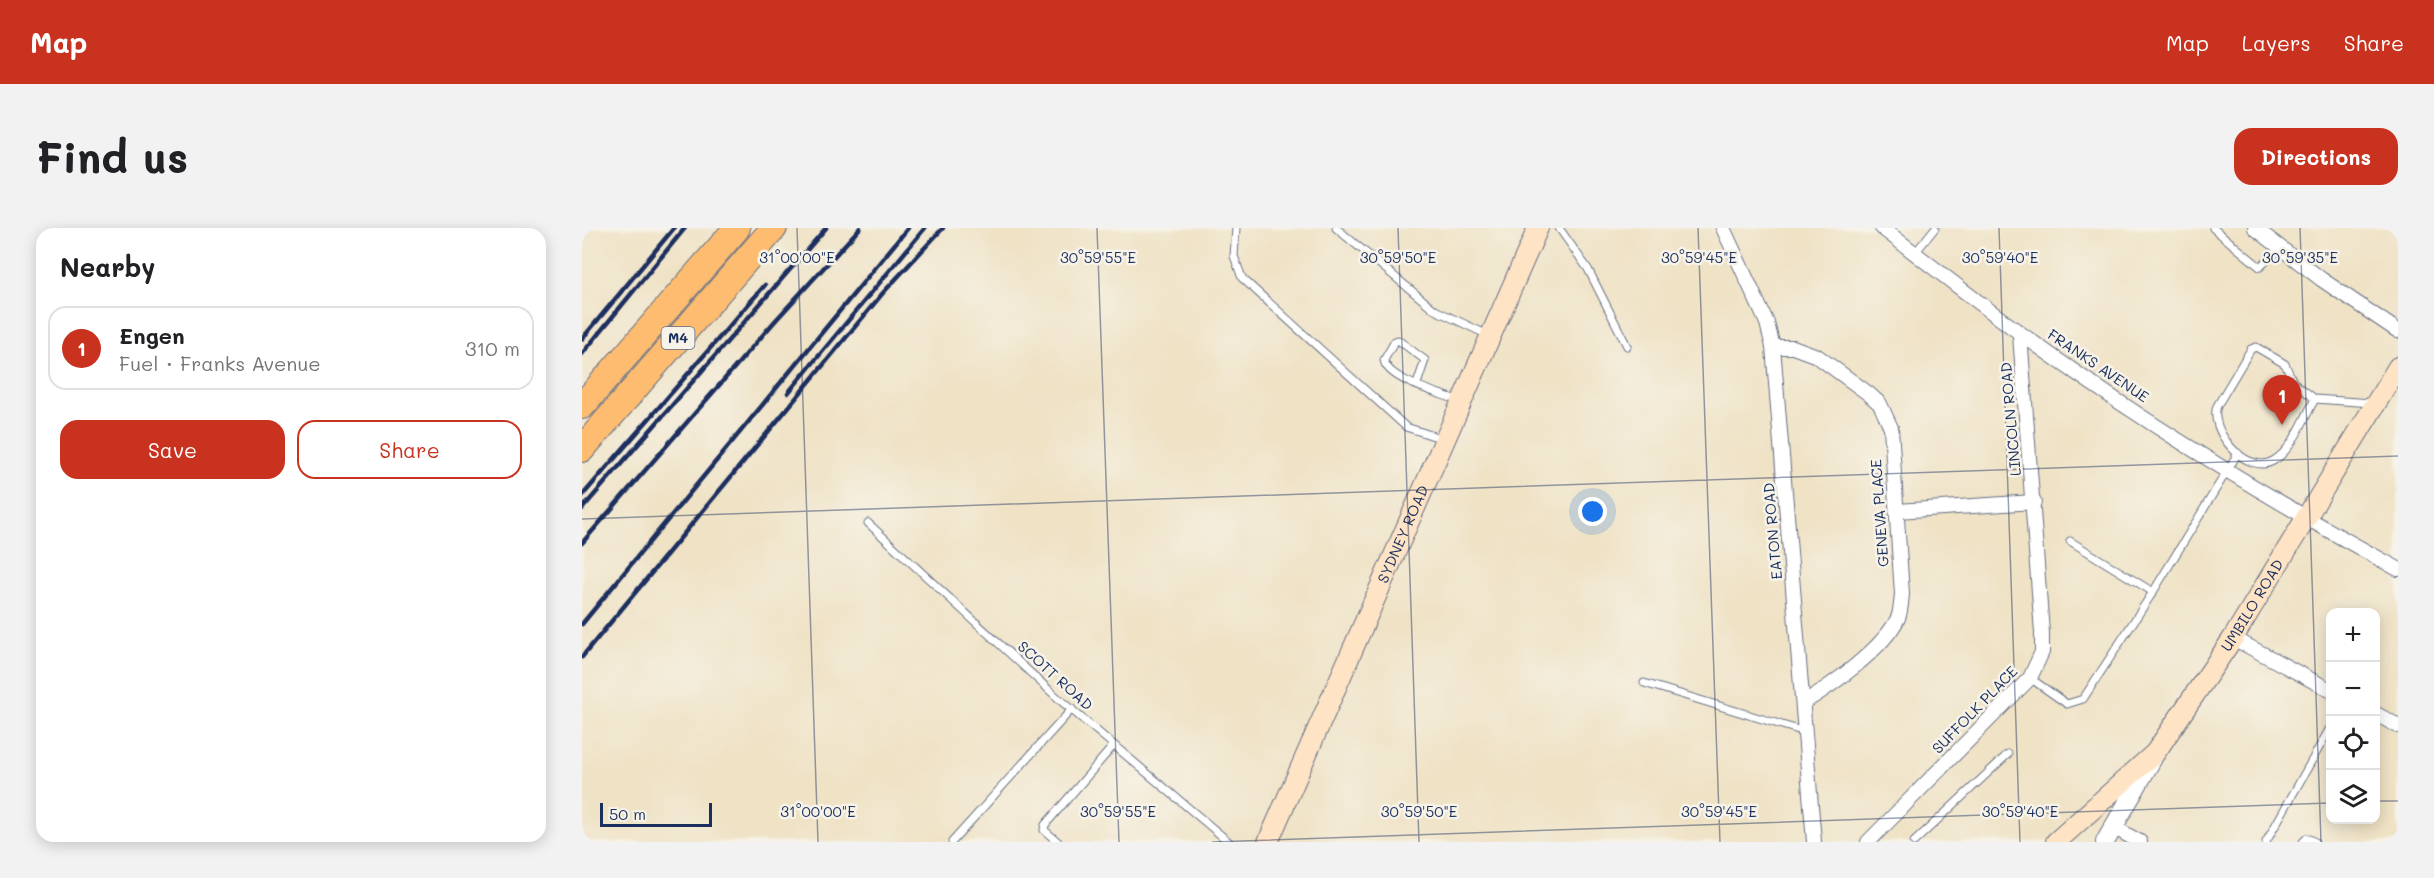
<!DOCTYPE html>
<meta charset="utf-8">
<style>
body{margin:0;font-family:Mali,sans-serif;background:#f2f2f2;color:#202124}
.controls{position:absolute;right:18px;bottom:18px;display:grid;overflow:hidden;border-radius:12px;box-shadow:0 3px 15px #0003}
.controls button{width:54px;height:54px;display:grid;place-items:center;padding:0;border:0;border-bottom:2px solid #e0e0e0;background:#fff;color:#202124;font:30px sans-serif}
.scale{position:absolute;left:18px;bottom:15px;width:112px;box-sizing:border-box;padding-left:6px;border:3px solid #1b2f5e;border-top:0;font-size:16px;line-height:21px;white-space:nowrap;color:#1b2f5e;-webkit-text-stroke:4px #f7f3e8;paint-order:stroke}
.you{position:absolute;left:1011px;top:284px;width:21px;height:21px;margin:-15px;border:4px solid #fff;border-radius:50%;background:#1a73e8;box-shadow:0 0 0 9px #1a73e833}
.badge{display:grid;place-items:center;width:39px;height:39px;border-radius:50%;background:#c8321e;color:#fff;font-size:20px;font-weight:700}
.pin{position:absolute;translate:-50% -50px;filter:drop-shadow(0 2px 3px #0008)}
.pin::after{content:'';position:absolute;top:32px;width:21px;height:18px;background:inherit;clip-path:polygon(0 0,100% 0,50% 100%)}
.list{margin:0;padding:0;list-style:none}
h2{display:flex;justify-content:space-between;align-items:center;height:78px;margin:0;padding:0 24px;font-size:26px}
h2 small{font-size:20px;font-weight:400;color:#757577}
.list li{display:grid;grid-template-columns:39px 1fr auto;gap:18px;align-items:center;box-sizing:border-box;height:84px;margin:0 12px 12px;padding:0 12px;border:2px solid #e0e0e0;border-radius:18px}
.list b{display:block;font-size:22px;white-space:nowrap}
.list p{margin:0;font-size:20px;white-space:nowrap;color:#757577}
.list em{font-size:20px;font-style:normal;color:#757577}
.actions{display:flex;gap:12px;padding:18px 24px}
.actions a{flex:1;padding:14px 0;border:2px solid #c8321e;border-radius:18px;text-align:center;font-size:21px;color:#c8321e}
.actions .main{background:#c8321e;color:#fff}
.icon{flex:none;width:33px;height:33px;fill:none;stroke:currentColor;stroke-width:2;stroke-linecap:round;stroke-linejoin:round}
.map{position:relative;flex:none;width:1816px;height:614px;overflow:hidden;border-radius:18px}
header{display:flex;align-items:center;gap:36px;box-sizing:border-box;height:84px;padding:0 30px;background:#c8321e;color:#fff}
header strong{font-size:28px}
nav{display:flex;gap:33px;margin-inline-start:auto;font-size:21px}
.intro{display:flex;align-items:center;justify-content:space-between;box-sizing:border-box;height:144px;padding:0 36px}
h1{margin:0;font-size:42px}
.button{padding:15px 27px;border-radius:18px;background:#c8321e;color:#fff;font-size:21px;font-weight:700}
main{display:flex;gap:36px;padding:0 36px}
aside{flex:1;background:#fff;border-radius:18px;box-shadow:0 3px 15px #0003}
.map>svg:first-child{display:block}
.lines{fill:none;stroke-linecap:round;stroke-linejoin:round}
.service-casing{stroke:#656e82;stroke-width:9}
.minor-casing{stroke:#656e82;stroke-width:16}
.tertiary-casing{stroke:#656e82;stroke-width:20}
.secondary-casing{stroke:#656e82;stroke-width:22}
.motorway-casing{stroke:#656e82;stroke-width:28}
.service{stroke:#fff;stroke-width:7}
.minor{stroke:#fff;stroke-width:14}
.tertiary{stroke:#fff;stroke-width:18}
.secondary{stroke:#fee4c5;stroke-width:20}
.motorway{stroke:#fdbc6f;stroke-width:26}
.rail{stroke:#1b2f5e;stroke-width:4.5}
.ticks{fill:none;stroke:#1b2f5e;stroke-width:1.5;stroke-opacity:0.45}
.labels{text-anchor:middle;stroke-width:5;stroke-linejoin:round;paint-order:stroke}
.shield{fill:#f7f3e8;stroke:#5d6a87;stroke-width:1.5}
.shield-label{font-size:14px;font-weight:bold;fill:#1b2f5e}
.street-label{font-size:15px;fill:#1b2f5e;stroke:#f7f3e8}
.ticks-label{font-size:15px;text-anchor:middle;fill:#1b2f5e;stroke:#f7f3e8;stroke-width:5;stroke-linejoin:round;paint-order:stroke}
</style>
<header>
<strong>Map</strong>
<nav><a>Map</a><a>Layers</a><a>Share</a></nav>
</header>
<div class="intro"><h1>Find us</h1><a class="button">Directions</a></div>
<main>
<aside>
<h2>Nearby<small></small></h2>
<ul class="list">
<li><span class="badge">1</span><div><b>Engen</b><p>Fuel · Franks Avenue</p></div><em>310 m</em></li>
</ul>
<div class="actions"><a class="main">Save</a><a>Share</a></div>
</aside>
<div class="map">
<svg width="1816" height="614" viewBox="0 0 1816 614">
<rect width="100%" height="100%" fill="#f7f3e8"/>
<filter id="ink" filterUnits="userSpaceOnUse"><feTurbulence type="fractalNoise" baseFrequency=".0167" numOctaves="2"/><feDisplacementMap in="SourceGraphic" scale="12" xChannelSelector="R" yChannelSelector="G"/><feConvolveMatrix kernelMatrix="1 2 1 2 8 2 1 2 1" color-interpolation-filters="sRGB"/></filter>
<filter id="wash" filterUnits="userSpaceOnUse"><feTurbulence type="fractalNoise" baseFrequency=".008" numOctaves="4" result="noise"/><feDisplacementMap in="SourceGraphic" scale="24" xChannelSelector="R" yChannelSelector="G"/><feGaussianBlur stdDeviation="1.35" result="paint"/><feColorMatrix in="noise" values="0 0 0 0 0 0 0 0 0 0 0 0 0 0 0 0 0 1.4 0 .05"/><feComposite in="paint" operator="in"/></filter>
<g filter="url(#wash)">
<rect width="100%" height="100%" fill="#efe2c5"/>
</g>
<g filter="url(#ink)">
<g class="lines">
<defs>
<g id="service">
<path d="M654,0L652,28L660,50L824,199L861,211"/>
<path d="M754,0L853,82L908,108"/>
<path d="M977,0L1006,41L1045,118"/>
<path d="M1631,0L1678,39L1697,21"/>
<path d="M1333,25L1353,0"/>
<path d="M835,156L843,132L816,112L813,113L802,132C805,152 858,165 877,173"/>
<path d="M1733,171L1711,154L1703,136L1674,119L1669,121L1635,178C1626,202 1665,248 1691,233C1711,222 1722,190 1733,171L1790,175"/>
<path d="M286,295L478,472L647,614"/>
<path d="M1488,313L1571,364"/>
<path d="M1448,450L1485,476L1501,471L1571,364L1656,225"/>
<path d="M1062,455L1223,504"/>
<path d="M370,614L490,481"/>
<path d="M476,614L462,602L463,597L532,517"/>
<path d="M1332,614L1426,526"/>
<path d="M1684,614L1748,500"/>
<path d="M1721,614L1725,610L1733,614"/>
</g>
<g id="minor">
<path d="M1141,0L1185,95L1191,119L1232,614"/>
<path d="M1300,0C1346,35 1391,71 1438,105C1557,192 1686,270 1816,341"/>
<path d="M1673,0L1739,51L1816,103"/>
<path d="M1191,119H1211L1235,128L1287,166L1298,176L1309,200L1320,366C1319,374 1319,383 1316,390C1302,420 1249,458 1221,475"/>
<path d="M1315,283L1452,274"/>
<path d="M1651,410L1748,462"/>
<path d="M1794,486L1816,498"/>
<path d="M1531,599L1558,614"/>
<path d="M1286,614L1448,450L1460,424V405L1438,106"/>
</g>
<path id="tertiary" d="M1523,614L1571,530"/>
<g id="secondary">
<path id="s1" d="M686,614L956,0"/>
<path id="s2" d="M1474,614L1573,525L1651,410L1816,139"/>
</g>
<g id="motorway">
<path d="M0,178L155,0"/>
<path d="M0,221L192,0"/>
</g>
</defs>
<use href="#service" class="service-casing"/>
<use href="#minor" class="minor-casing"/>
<use href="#tertiary" class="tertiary-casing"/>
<use href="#secondary" class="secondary-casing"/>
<use href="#motorway" class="motorway-casing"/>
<use href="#service" class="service"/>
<use href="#minor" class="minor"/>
<use href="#tertiary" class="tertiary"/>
<use href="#secondary" class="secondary"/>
<use href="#motorway" class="motorway"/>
<g class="rail">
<path d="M0,111L92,0"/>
<path d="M0,126L103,0"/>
<path d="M206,165L343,0"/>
<path d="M0,268L183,57"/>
<path d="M0,281L244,0"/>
<path d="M0,315L193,93L278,0"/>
<path d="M0,396L326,0"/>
<path d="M0,429L300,66L361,0"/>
</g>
</g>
</g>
<path class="ticks" d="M215,0L236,614M515,0L537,614M816,0L837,614M1116,0L1138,614M1417,0L1438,614M1718,0L1739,614M0,291L1816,228M1794,573H1816M630,614L1748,575"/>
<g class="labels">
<rect class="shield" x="79.5" y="99" width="33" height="22" rx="4.5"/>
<g class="shield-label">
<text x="96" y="115">M4</text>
</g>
<g class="street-label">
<text transform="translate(1516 138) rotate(34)" y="5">FRANKS AVENUE</text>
<text transform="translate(1429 191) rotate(-95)" y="5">LINCOLN ROAD</text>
<text transform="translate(1298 285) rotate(-94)" y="5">GENEVA PLACE</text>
<text transform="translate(1191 303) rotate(-95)" y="5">EATON ROAD</text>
<text dy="5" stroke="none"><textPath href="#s1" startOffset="336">SYDNEY ROAD</textPath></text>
<text dy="5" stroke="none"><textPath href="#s2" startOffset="310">UMBILO ROAD</textPath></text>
<text transform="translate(473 448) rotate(42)" y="5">SCOTT ROAD</text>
<text transform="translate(1393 482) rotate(-46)" y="5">SUFFOLK PLACE</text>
</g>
</g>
<g class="ticks-label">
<text x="215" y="35">31°00'00"E</text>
<text x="516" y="35">30°59'55"E</text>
<text x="816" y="35">30°59'50"E</text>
<text x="1117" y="35">30°59'45"E</text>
<text x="1418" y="35">30°59'40"E</text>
<text x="1718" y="35">30°59'35"E</text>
<text x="236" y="589">31°00'00"E</text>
<text x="536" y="589">30°59'55"E</text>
<text x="837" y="589">30°59'50"E</text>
<text x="1137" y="589">30°59'45"E</text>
<text x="1438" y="589">30°59'40"E</text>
</g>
</svg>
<div class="controls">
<button>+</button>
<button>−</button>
<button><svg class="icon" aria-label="locate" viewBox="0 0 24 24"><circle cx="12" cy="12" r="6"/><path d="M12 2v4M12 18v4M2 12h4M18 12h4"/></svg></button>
<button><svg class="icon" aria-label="layers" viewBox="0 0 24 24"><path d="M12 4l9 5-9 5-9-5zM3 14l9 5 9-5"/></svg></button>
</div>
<div class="scale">50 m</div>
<div class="you"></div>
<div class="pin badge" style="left:1700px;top:197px">1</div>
</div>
</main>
